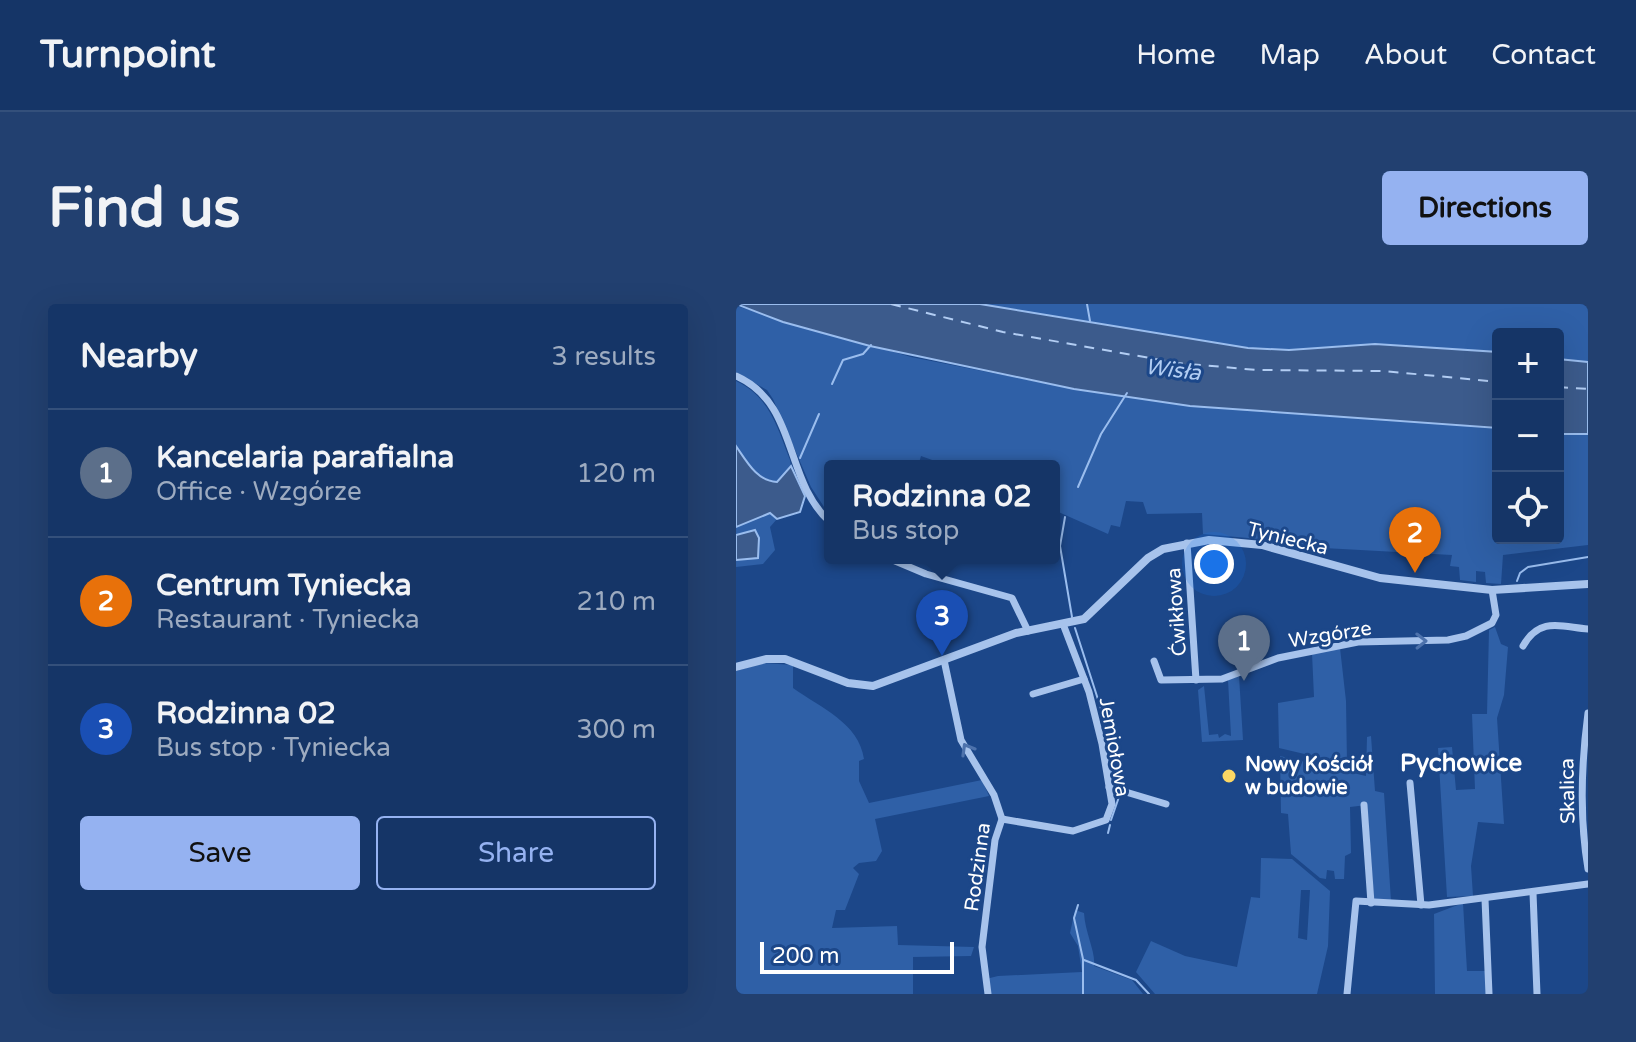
<!DOCTYPE html>
<meta charset="utf-8">
<style>
body{margin:0;font-family:"Varela Round",sans-serif;background:#224070;color:#f1f3f6}
.controls{position:absolute;right:24px;top:24px;display:grid;overflow:hidden;border-radius:8px;box-shadow:0 8px 32px #0002}
.controls button{width:72px;height:72px;display:grid;place-items:center;padding:0;border:0;border-bottom:2px solid #34507b;background:#153567;color:#f1f3f6;font:40px sans-serif}
.scale{position:absolute;left:24px;bottom:20px;width:194px;box-sizing:border-box;padding-left:8px;border:4px solid #fff;border-top:0;font-size:22px;line-height:28px;white-space:nowrap;color:#fff;-webkit-text-stroke:6px #1c4789;paint-order:stroke}
.you{position:absolute;left:478px;top:260px;width:28px;height:28px;margin:-20px;border:6px solid #fff;border-radius:50%;background:#1a73e8;box-shadow:0 0 0 12px #1a73e833}
.badge{display:grid;place-items:center;width:52px;height:52px;border-radius:50%;background:#95b2f1;color:#fff;font-size:26px;font-weight:700}
.pin{position:absolute;translate:-50% -66px;filter:drop-shadow(0 2px 4px #0008)}
.pin::after{content:'';position:absolute;top:42px;width:28px;height:24px;background:inherit;clip-path:polygon(0 0,100% 0,50% 100%)}
.popup{position:absolute;left:88px;top:156px;width:236px;height:104px;box-sizing:border-box;display:grid;place-content:center;border-radius:8px;background:#153567;filter:drop-shadow(0 2px 6px #0005);font-size:26px;white-space:nowrap;color:#9dabc0}
.popup b{font-size:30px;color:#f1f3f6}
.popup::after{content:'';position:absolute;left:50%;top:100%;margin-left:-16px;border:16px solid transparent;border-top-color:#153567}
.list{margin:0;padding:0;list-style:none}
h2{display:flex;justify-content:space-between;align-items:center;height:104px;margin:0;padding:0 32px;font-size:34px}
h2 small{font-size:26px;font-weight:400;color:#9dabc0}
.list li{display:grid;grid-template-columns:52px 1fr auto;gap:24px;align-items:center;box-sizing:border-box;height:128px;padding:0 32px;border-top:2px solid #34507b}
.list b{display:block;font-size:30px;white-space:nowrap}
.list p{margin:0;font-size:26px;white-space:nowrap;color:#9dabc0}
.list em{font-size:26px;font-style:normal;color:#9dabc0}
.actions{display:flex;gap:16px;padding:24px 32px}
.actions a{flex:1;padding:18px 0;border:2px solid #95b2f1;border-radius:8px;text-align:center;font-size:28px;color:#95b2f1}
.actions .main{background:#95b2f1;color:#111}
.icon{flex:none;width:44px;height:44px;fill:none;stroke:currentColor;stroke-width:2;stroke-linecap:round;stroke-linejoin:round}
.map{position:relative;flex:none;width:852px;height:690px;overflow:hidden;border-radius:8px}
header{display:flex;align-items:center;gap:48px;box-sizing:border-box;height:112px;padding:0 40px;background:#153567;border-bottom:2px solid #34507b}
header strong{font-size:38px}
nav{display:flex;gap:44px;margin-inline-start:auto;font-size:28px}
.intro{display:flex;align-items:center;justify-content:space-between;box-sizing:border-box;height:192px;padding:0 48px}
h1{margin:0;font-size:56px}
.button{padding:20px 36px;border-radius:8px;background:#95b2f1;color:#111;font-size:28px;font-weight:700}
main{display:flex;gap:48px;padding:0 48px}
aside{flex:1;background:#153567;border-radius:8px;box-shadow:0 8px 32px #0002}
.map>svg:first-child{display:block}
.green{fill:#2f60a7;fill-rule:evenodd}
.water{fill:#3c5b8c;stroke:#9abdee;stroke-width:2}
.lines{fill:none;stroke-linecap:round;stroke-linejoin:round}
.stream{stroke:#9abdee;stroke-width:2}
.ferry{stroke:#b2cdf3;stroke-width:2;stroke-dasharray:10 8;stroke-linecap:butt}
.minor{stroke:#a7c3ec;stroke-width:7}
.tertiary{stroke:#a7c3ec;stroke-width:8}
.oneway{stroke:#4d72ac}
.poi-dot{fill:#fcd764;stroke:#1c4789;stroke-width:3}
.labels{text-anchor:middle;stroke-width:6;stroke-linejoin:round;paint-order:stroke}
.street-label{font-size:20px;fill:#fff;stroke:#1c4789}
.poi-label{font-size:20px;font-weight:bold;fill:#fff;stroke:#1c4789;text-anchor:start}
.water-label{font-size:22px;font-style:italic;fill:#b2cdf3;stroke:#1c4789}
.quarter-label{font-size:24px;font-weight:bold;fill:#fff;stroke:#1c4789}
</style>
<header>
<strong>Turnpoint</strong>
<nav><a>Home</a><a>Map</a><a>About</a><a>Contact</a></nav>
</header>
<div class="intro"><h1>Find us</h1><a class="button">Directions</a></div>
<main>
<aside>
<h2>Nearby<small>3 results</small></h2>
<ul class="list">
<li><span class="badge" style="background:#5c6f8a">1</span><div><b>Kancelaria parafialna</b><p>Office · Wzgórze</p></div><em>120 m</em></li>
<li><span class="badge" style="background:#e8710a">2</span><div><b>Centrum Tyniecka</b><p>Restaurant · Tyniecka</p></div><em>210 m</em></li>
<li><span class="badge" style="background:#1a4fb4">3</span><div><b>Rodzinna 02</b><p>Bus stop · Tyniecka</p></div><em>300 m</em></li>
</ul>
<div class="actions"><a class="main">Save</a><a>Share</a></div>
</aside>
<div class="map">
<svg width="852" height="690" viewBox="0 0 852 690">
<rect width="100%" height="100%" fill="#1c4789"/>
<g class="green">
<path d="M238,0H852V59L822,56V30H762V49L639,40L553,46L519,45Z"/>
<path d="M0,2L175,53L338,85L454,102L762,124V234H822V130H852V241L767,251L765,280L750,279L749,268L740,267V278L724,276L723,263L714,262L716,251L551,242L523,235L467,230L466,209L411,210L407,198L390,197L384,223L375,221L372,230L318,206V162H213L185,152L182,162H94V212L75,183L37,95L31,86L0,69Z"/>
<path d="M0,77C34,93 41,123 54,156L55,162L41,178L21,172L0,142Z"/>
<path d="M34,209L41,215L34,223L39,246L27,260L0,263V223Z"/>
<path d="M759,323L765,340L772,343L768,391L761,414L768,520L742,518L735,562L737,592L711,593L702,444L716,443L720,486L739,485L736,410H751L753,326Z"/>
<path d="M604,344L610,397L611,460L543,444L542,399L578,393L576,349Z"/>
<path d="M28,359L57,361V384C85,404 123,419 128,455L123,457V477L133,499L246,476L253,492L139,515L146,547L140,557L123,559L117,564L123,570L109,606H100L96,624L161,622L162,641L238,643L235,652L177,653V690H0V367Z"/>
<path d="M503,372L507,436L466,438L462,386L468,382L473,431L482,430L483,434L489,430L495,432L492,376Z"/>
<path d="M635,432L639,487L648,489L655,597L638,596L631,501L614,503L615,549L609,552L608,575H599L598,567L591,566L590,575L584,574L555,550L552,510L545,509L544,452L630,472L631,433Z"/>
<path d="M525,554L556,555L594,587L592,642L581,690H419L400,668L415,637L449,652L501,663L515,593L524,594ZM565,586H574L571,636L562,634Z"/>
<path d="M727,599L731,667H750V690H699L698,610Z"/>
<path d="M339,606L348,609C349,629 360,648 358,662L396,676L407,690H254L250,675L262,672L346,668L342,642L334,629Z"/>
</g>
<g class="water">
<path d="M0,0H244L512,44L553,46L639,40L762,48V124L454,102L338,85L134,42L47,18Z"/>
<path d="M822,55L852,58V130H822Z"/>
<path d="M0,142C11,158 21,177 41,178L55,162L69,192L64,208L41,215L34,209L0,223Z"/>
<path d="M19,226L23,234L22,254L0,256V231Z"/>
</g>
<g class="lines">
<g class="stream">
<path d="M351,0L354,17"/>
<path d="M96,80L107,56L127,50L135,41"/>
<path d="M64,154L83,110"/>
<path d="M342,183L365,130L391,89"/>
<path d="M329,213L324,242L336,313"/>
<path d="M781,277L784,269L792,263L852,253"/>
<path d="M339,324L368,414L376,474L384,482"/>
<path d="M375,516L384,490"/>
<path d="M372,529L374,521"/>
<path d="M342,601L338,614L347,655V690"/>
<path d="M348,656L400,676L413,690"/>
</g>
<g class="ferry">
<path d="M155,0L267,28L442,59L521,66L648,67L762,78"/>
<path d="M822,83L852,85"/>
</g>
<g class="minor">
<path d="M0,72C63,100 47,176 94,218"/>
<path d="M451,239L460,376"/>
<path d="M152,254L190,270L276,294L292,327"/>
<path d="M787,342C804,312 826,323 852,325"/>
<path d="M208,356L225,436L258,491L266,515L259,536L246,643L252,690"/>
<path d="M418,357L425,376L486,375L542,354L622,338L712,336L730,332L756,319L760,311L756,286"/>
<path d="M297,390L348,375"/>
<path d="M852,409C845,462 843,512 852,565"/>
<path d="M674,479L685,601"/>
<path d="M373,483L430,500"/>
<path d="M628,501L635,599"/>
<path d="M266,515L337,527L370,516L376,500L366,440L353,388L327,320"/>
<path d="M797,589L801,690"/>
<path d="M749,595L753,690"/>
<path d="M611,690L620,597L693,601L852,580"/>
</g>
<path class="tertiary" d="M0,363L30,355H49L112,379L137,382L280,329L348,315L412,254L427,245L473,236L526,241L644,274L756,286L852,280"/>
</g>
<defs><path id="oneway-chevron" d="M-2-3.5L2.5 0L-2 3.5" fill="none" stroke-width="1.6" stroke-linecap="round" stroke-linejoin="round" transform="scale(2)"/></defs>
<g class="oneway">
<use href="#oneway-chevron" transform="translate(685 337) rotate(-1)"/>
<use href="#oneway-chevron" transform="translate(231 445) rotate(-120)"/>
</g>
<circle class="poi-dot" cx="493" cy="472" r="8"/>
<g class="labels">
<g class="street-label">
<text transform="translate(552 234) rotate(14)" y="7">Tyniecka</text>
<text transform="translate(440 308) rotate(-94)" y="7">Ćwikłowa</text>
<text transform="translate(594 330) rotate(-9)" y="7">Wzgórze</text>
<text transform="translate(379 443) rotate(80)" y="7">Jemiołowa</text>
<text transform="translate(831 487) rotate(-91)" y="7">Skalica</text>
<text transform="translate(241 563) rotate(-82)" y="7">Rodzinna</text>
</g>
<g class="poi-label">
<text x="509" y="467">Nowy Kościół<tspan x="509" dy="23">w budowie</tspan></text>
</g>
<g class="water-label">
<text transform="translate(437 65) rotate(7)" y="8">Wisła</text>
</g>
<g class="quarter-label">
<text x="725" y="467">Pychowice</text>
</g>
</g>
</svg>
<div class="controls">
<button>+</button>
<button>−</button>
<button><svg class="icon" aria-label="locate" viewBox="0 0 24 24"><circle cx="12" cy="12" r="6"/><path d="M12 2v4M12 18v4M2 12h4M18 12h4"/></svg></button>
</div>
<div class="scale">200 m</div>
<div class="you"></div>
<div class="pin badge" style="left:508px;top:377px;background:#5c6f8a">1</div>
<div class="pin badge" style="left:679px;top:269px;background:#e8710a">2</div>
<div class="pin badge" style="left:206px;top:352px;background:#1a4fb4">3</div>
<div class="popup"><b>Rodzinna 02</b>Bus stop</div>
</div>
</main>
